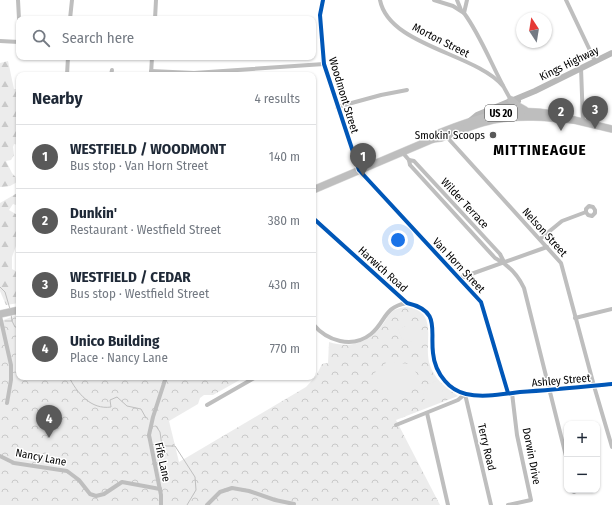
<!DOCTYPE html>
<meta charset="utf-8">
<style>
body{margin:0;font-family:"Fira Sans Condensed",sans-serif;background:#f6f6f7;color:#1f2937}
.controls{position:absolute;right:12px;bottom:12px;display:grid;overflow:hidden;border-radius:8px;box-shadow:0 1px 3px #0004}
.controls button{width:36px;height:36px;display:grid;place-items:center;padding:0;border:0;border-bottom:1px solid #e0e1e3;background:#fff;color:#1f2937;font:20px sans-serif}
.compass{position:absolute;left:516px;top:12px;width:36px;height:36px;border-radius:50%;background:#fff;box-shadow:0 1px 3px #0004;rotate:348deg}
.you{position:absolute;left:398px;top:240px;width:14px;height:14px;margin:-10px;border:3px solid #fff;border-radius:50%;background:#1a73e8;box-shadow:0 0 0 6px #1a73e833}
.badge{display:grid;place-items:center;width:26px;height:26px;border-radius:50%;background:#595959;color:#fff;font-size:13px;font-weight:700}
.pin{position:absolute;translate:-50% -33px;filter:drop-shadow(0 1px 2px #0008)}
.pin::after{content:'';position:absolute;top:21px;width:14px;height:12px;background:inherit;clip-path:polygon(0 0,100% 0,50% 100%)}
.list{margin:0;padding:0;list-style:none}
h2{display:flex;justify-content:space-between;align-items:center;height:52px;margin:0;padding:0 16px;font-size:17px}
h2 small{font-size:13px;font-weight:400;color:#747a83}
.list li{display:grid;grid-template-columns:26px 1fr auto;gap:12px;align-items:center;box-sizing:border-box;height:64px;padding:0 16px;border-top:1px solid #e0e1e3}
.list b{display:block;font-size:15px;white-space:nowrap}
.list p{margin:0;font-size:13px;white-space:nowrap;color:#747a83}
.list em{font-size:13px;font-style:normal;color:#747a83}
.icon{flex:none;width:22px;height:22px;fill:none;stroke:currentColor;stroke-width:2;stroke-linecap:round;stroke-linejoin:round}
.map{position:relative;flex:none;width:612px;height:505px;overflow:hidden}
.search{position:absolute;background:#fff;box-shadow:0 1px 3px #0004;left:16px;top:16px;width:300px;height:44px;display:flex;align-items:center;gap:10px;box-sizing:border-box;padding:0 14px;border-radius:8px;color:#747a83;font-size:15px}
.panel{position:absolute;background:#fff;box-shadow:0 1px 3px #0004;left:16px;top:72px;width:300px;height:308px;border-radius:8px}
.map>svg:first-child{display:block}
.forest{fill:url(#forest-firs)}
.park{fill:url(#park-crowns)}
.pitch{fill:#ececec}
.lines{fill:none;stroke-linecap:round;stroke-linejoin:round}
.stream{stroke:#bfbfbf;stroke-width:1}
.primary-casing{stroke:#dbdbdb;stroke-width:8}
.minor{stroke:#bebebe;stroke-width:4}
.secondary{stroke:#b8b8b8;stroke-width:6}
.primary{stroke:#bebebe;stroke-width:7}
.cycleway-casing{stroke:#fff;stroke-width:6}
.cycleway{stroke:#0057b8;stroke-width:4}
.poi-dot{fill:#595959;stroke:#fff;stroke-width:1.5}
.labels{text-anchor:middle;stroke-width:3;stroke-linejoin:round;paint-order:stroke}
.shield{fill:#fff;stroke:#4c4c4c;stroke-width:1}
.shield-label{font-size:10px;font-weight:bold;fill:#000}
.street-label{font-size:11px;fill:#000;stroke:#fff}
.poi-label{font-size:11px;fill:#000;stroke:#fff;text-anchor:end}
.district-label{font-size:15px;font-weight:bold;letter-spacing:1px;fill:#000;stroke:#fff}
</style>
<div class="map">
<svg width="612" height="505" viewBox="0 0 612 505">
<defs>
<pattern id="forest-firs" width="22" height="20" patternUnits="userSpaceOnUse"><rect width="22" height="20" fill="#ececec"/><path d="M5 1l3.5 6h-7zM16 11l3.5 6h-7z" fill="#c9c9c9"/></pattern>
<pattern id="park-crowns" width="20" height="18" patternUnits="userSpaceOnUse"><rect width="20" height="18" fill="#ececec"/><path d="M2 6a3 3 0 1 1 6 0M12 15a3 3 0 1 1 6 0" fill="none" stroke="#c9c9c9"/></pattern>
</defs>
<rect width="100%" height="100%" fill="#fff"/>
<g class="forest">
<path d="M8,61L14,89H19V112L18,117L19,119V145L14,144L13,147L14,155L11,160L6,161L12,173L19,181L10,186L0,187V63Z"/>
<path d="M19,192V206L13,204L9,210L19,216V244L16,246L12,257V269L19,273V303L6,305L0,291V203Z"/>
</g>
<path class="park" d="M406,307C439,311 424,340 429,362C433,378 445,387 458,396L396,420L440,505H0V322L1,321L19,314V377H245L213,395H204L200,398L198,404L169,421L179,462L306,387L316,376L322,364L328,363L329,342C348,348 367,344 380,328C390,316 388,309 406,307Z"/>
<g class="pitch">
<path d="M414,321L416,322L415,326L420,339L412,342L402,339L398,329L411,324Z"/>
<path d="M387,362L410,364L422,381L397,400H392L371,376Z"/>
<path d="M436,381L444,398H439L426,403L423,395L426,385Z"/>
</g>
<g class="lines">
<g class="stream">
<path d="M0,287L5,292L10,309"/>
<path d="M11,314L12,321L15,327H19"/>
<path d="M5,321H12"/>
<path d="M69,377C77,393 91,410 111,407L110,400L117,397L127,406L141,409L146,418"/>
<path d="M156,426L160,432L162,446H175L195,477L196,490L187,505"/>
</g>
<defs>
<g id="primary">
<path d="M511,100L518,106L525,110"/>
<path d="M570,119L612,129"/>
<path d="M433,139L439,133C476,118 512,106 553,114"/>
<path d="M313,190L433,139L441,138C458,131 475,124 493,120C520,115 546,117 573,120"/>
<path d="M0,314L19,310"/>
</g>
</defs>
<use href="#primary" class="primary-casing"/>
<g class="minor">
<path d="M18,0L19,19"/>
<path d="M323,0L320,15L324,64L359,170L481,302L508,393"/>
<path d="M380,0C389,46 475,53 503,86"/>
<path d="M434,0L453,6L464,13"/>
<path d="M457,0L461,10"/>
<path d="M467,0L464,13C483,39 494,72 511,100"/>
<path d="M566,0L595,61"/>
<path d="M70,19L72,0"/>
<path d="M155,19L156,0"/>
<path d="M0,41L19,42"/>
<path d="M581,68L583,122"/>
<path d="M151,71L194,73L324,64"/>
<path d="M67,75L68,57"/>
<path d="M111,75L112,70"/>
<path d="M151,75L152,57"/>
<path d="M337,107L381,95L407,90"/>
<path d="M446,136L561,263L594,386L612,447"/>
<path d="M402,152L409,160L410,165L495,258C507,264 518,275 524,288L567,460"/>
<path d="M409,160L414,161L500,254L504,262"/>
<path d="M313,218L407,303C441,311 430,329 433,353C434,364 438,373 445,381C450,387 458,392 466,394C483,398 503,394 520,392C551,390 581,387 612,384"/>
<path d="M540,239L562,221L586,212V209L589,206L593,207L595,210V213L592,216L588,215L586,212"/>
<path d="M460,278L547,247"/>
<path d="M0,316L11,365V380L7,403"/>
<path d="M575,318L612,309"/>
<path d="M313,324C327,341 352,349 371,334C386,322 383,307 407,303"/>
<path d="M465,394L491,505"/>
<path d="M207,405L256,377"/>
<path d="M427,413L448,505"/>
<path d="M396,425L458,400L465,394"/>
<path d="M0,456L14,463L67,471L79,480L90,494L96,496L104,494L122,482L160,489"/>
<path d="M570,490L574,492L578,490"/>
<path d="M161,505V495L149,435L153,417L166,377"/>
<path d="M207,505L220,492L232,488L249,491L275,500L294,504"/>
<path d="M508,505L531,500L517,435L512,393"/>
</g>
<g class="secondary">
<path d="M497,114L518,101"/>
<path d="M471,120L477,115L535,91L612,53"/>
</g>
<use href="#primary" class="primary"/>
<defs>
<g id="cycleway">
<path d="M323,0L320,15L324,64L359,170L481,302L508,393"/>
<path d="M313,218L407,303C441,311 430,329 433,353C434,364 438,373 445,381C450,387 458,392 466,394C483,398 503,394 520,392C551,390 581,387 612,384"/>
</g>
</defs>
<use href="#cycleway" class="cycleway-casing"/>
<use href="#cycleway" class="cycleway"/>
</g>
<circle class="poi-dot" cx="493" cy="135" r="4"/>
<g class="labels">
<rect class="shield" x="485" y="105" width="32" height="16" rx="3"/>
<g class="shield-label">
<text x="501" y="117">US 20</text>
</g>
<g class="street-label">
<text transform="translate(441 40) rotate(27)" y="4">Morton Street</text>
<text transform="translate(569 63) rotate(-26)" y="4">Kings Highway</text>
<text transform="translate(344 95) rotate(73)" y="4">Woodmont Street</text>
<text transform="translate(465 203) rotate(47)" y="4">Wilder Terrace</text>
<text transform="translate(545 232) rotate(48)" y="4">Nelson Street</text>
<text transform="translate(459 265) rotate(47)" y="4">Van Horn Street</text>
<text transform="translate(383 269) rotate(42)" y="4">Harwich Road</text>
<text transform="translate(561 380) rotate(-5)" y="4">Ashley Street</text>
<text transform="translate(487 447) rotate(77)" y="4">Terry Road</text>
<text transform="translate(532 456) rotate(79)" y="4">Dorwin Drive</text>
<text transform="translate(41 457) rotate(11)" y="4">Nancy Lane</text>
<text transform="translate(163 462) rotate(78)" y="4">Fife Lane</text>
</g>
<g class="poi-label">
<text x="485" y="139">Smokin' Scoops</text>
</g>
<g class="district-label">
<text x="540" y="155">MITTINEAGUE</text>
</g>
</g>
</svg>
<div class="controls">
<button>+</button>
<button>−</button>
</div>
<svg class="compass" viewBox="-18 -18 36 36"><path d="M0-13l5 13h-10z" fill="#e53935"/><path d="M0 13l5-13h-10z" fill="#747a83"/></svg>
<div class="you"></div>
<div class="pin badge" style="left:363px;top:176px">1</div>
<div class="pin badge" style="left:561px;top:131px">2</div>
<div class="pin badge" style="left:595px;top:129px">3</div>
<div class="pin badge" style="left:49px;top:438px">4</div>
<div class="search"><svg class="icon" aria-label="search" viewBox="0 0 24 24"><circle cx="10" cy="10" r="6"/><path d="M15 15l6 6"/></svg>Search here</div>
<section class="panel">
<h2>Nearby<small>4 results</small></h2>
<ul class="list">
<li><span class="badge">1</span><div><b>WESTFIELD / WOODMONT</b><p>Bus stop · Van Horn Street</p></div><em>140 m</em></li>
<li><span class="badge">2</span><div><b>Dunkin'</b><p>Restaurant · Westfield Street</p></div><em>380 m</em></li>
<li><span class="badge">3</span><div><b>WESTFIELD / CEDAR</b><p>Bus stop · Westfield Street</p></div><em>430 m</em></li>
<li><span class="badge">4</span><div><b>Unico Building</b><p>Place · Nancy Lane</p></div><em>770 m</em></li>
</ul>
</section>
</div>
